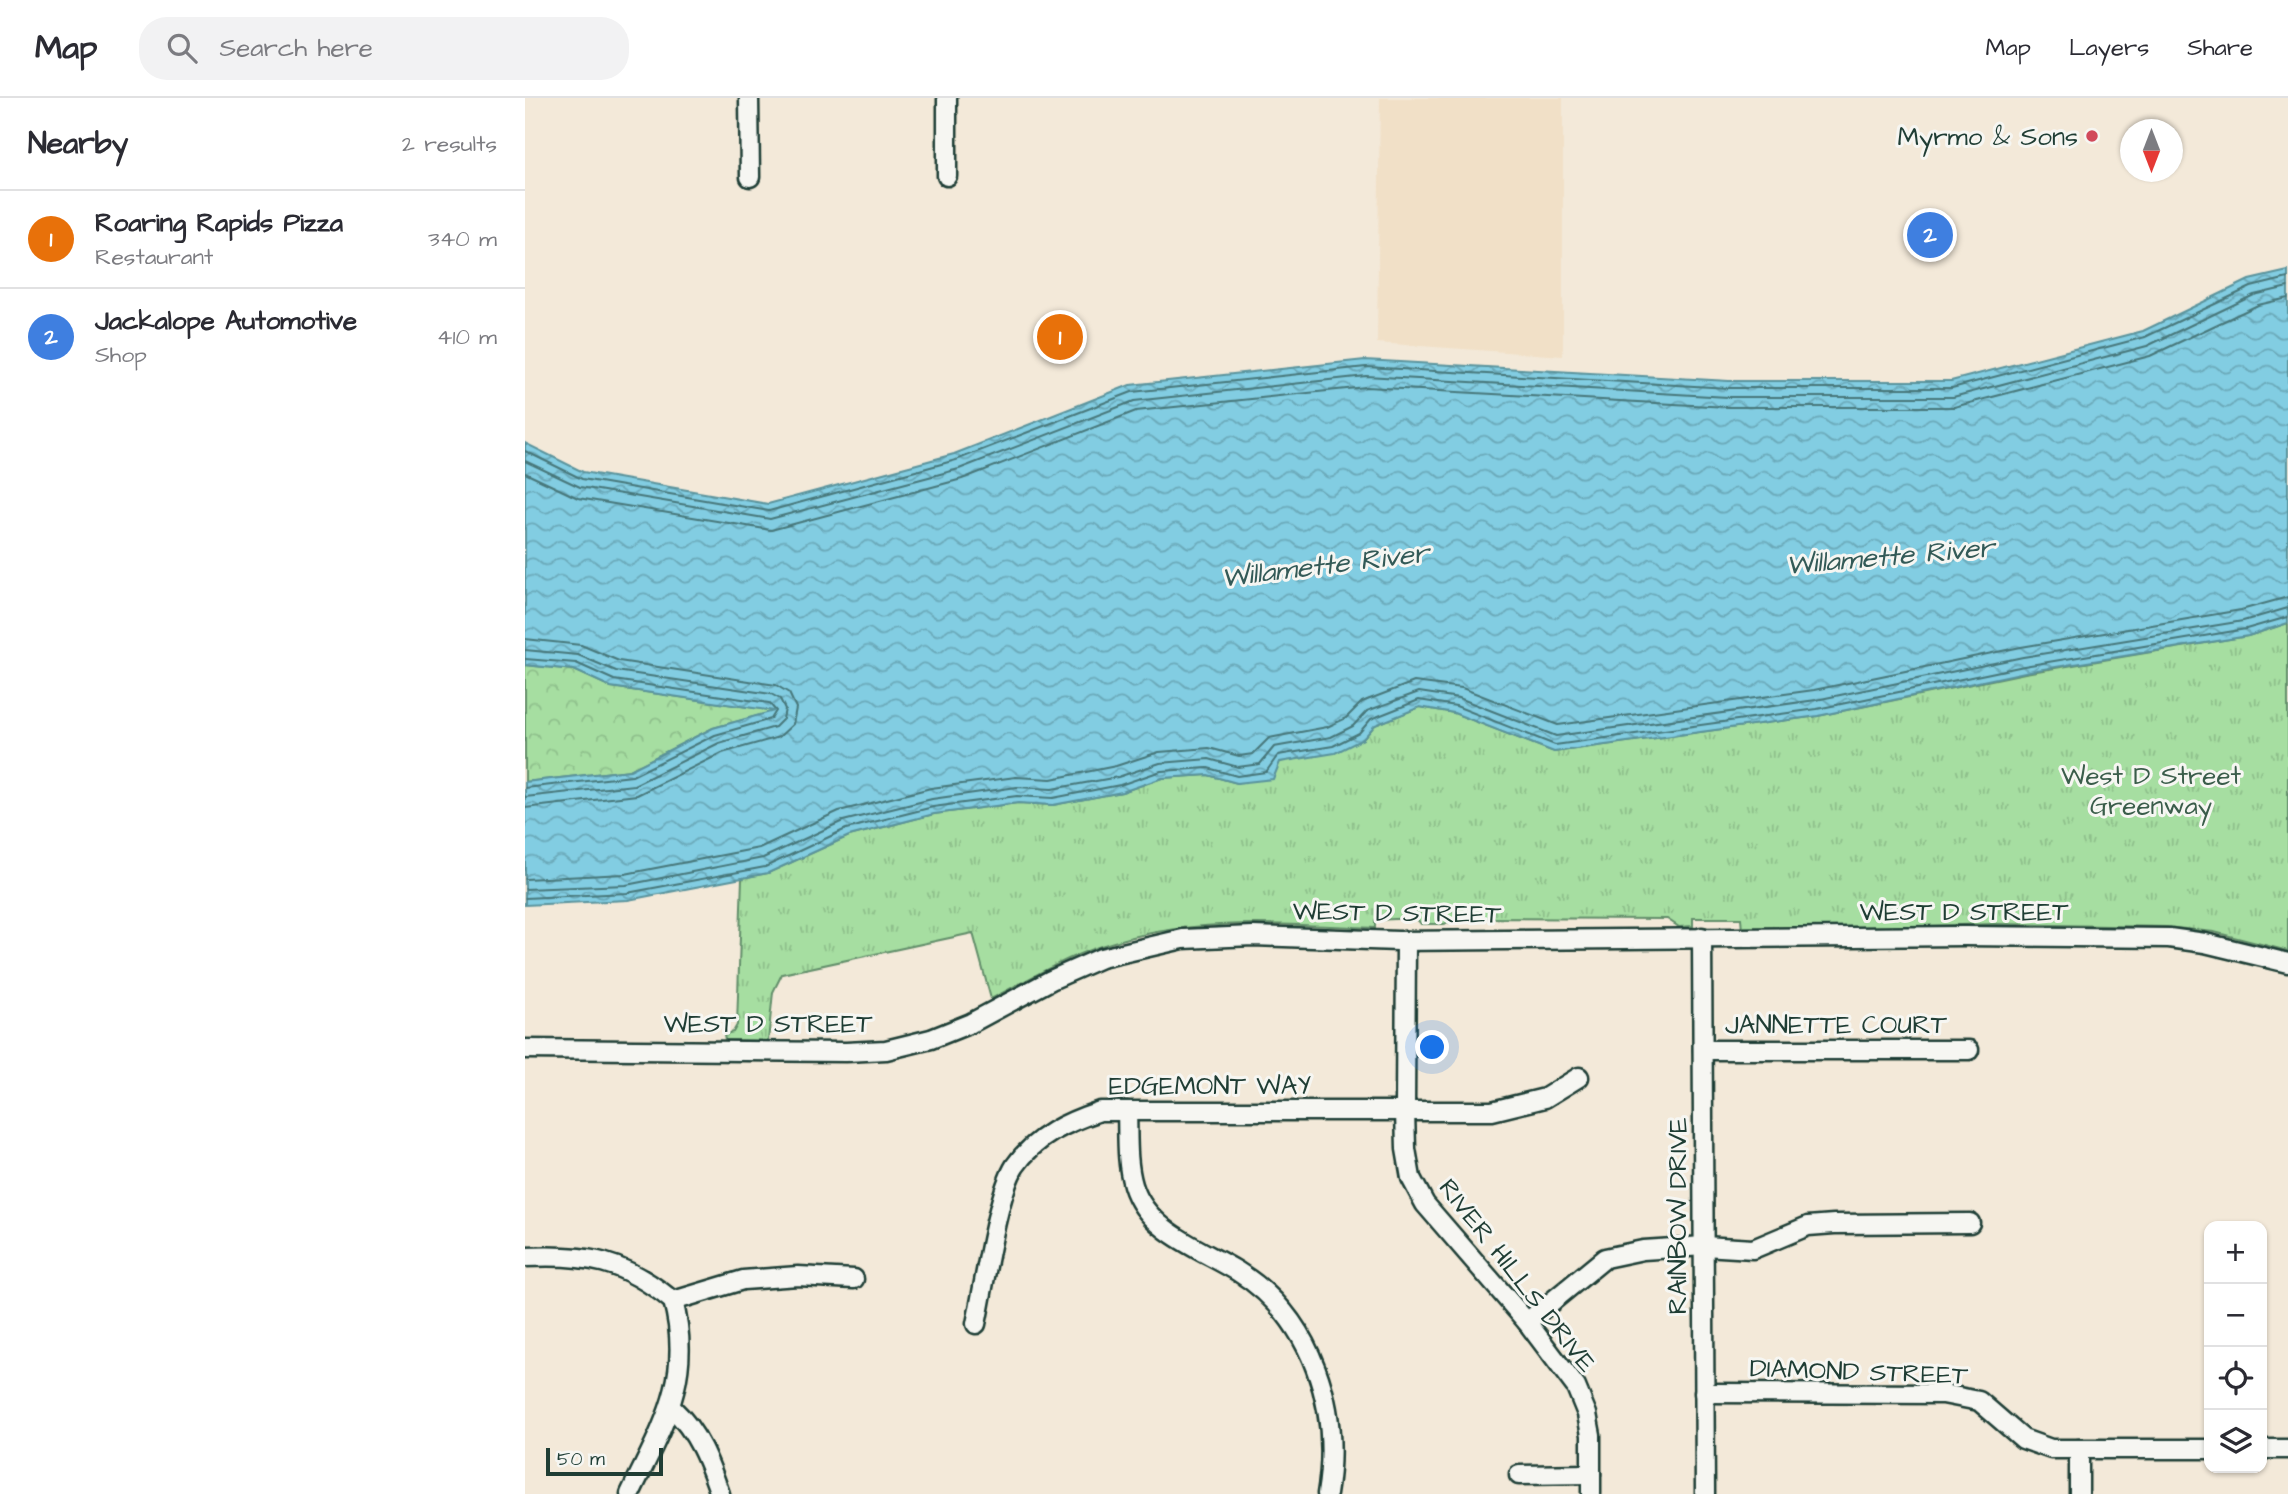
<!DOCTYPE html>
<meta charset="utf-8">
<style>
body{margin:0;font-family:"Architects Daughter",sans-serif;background:#f2f2f3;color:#2b2b33}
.controls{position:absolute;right:21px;bottom:21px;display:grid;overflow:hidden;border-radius:14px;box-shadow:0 2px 5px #0004}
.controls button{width:63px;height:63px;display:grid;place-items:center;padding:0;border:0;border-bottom:2px solid #e1e1e2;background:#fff;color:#2b2b33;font:35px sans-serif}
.compass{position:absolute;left:1595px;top:21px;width:63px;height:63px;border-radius:50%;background:#fff;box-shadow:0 2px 5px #0004;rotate:180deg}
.scale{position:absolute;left:21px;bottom:18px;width:117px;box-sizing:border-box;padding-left:7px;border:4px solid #1f3d34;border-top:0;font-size:19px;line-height:24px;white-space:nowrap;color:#1f3d34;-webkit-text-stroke:5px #f6f6f2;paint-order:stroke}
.you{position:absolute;left:908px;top:950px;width:24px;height:24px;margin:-18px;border:5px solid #fff;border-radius:50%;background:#1a73e8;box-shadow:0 0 0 10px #1a73e833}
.badge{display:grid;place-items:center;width:46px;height:46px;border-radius:50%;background:#d1495b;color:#fff;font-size:23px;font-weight:700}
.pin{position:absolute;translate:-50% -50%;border:4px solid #fff;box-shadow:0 2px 7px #0006}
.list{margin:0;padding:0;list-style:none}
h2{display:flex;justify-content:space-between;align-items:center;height:91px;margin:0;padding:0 28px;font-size:30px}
h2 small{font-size:23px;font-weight:400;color:#7c7c81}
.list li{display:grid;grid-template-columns:46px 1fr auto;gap:21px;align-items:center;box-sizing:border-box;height:98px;padding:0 28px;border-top:2px solid #e1e1e2}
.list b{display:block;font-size:26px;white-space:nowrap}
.list p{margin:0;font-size:23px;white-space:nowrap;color:#7c7c81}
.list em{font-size:23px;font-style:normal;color:#7c7c81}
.icon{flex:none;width:38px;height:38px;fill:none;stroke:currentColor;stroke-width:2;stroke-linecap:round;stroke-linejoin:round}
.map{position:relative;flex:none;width:1763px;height:1396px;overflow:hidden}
header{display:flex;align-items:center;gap:42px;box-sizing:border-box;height:98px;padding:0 35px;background:#fff;border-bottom:2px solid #e1e1e2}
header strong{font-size:33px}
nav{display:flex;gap:38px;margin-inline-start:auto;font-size:24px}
.search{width:490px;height:63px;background:#f2f2f3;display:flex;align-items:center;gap:18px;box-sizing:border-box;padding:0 24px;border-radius:28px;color:#7c7c81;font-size:26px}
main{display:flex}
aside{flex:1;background:#fff}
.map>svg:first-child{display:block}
.built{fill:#f1e0c7}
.forest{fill:url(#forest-crowns);stroke:#628e6a;stroke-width:2}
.park{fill:url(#park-tufts);stroke:#628e6a;stroke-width:2}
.water{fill:url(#water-waves);stroke:#5a939c;stroke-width:2}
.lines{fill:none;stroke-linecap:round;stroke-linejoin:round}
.shore{stroke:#47777a;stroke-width:2}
.minor-casing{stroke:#1f3d34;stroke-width:23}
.minor{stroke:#f6f6f2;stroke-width:18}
.poi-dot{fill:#d1495b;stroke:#f6f6f2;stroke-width:2.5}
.labels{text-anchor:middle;stroke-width:6;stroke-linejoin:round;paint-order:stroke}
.poi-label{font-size:26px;fill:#1f3d34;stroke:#f6f6f2;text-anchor:end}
.park-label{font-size:26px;fill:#3a5d4a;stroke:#f6f6f2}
.street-label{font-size:26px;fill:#1f3d34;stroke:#f6f6f2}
.water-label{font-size:28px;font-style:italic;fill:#335a57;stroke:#f6f6f2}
</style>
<header>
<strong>Map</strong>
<div class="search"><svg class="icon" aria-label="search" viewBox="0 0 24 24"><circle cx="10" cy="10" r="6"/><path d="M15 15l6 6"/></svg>Search here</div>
<nav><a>Map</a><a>Layers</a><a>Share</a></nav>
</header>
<main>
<aside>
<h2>Nearby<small>2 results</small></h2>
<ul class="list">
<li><span class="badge" style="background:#e8710a">1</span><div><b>Roaring Rapids Pizza</b><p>Restaurant</p></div><em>340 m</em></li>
<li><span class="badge" style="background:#3f7fe0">2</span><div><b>Jackalope Automotive</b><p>Shop</p></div><em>410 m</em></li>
</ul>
</aside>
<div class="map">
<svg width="1763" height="1396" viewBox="0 0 1763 1396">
<defs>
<pattern id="forest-crowns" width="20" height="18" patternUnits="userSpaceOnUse" patternTransform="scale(1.75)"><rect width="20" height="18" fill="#a6dea1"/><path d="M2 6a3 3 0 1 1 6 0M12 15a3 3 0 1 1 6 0" fill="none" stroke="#8ebf8b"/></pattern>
<pattern id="park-tufts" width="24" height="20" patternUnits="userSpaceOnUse" patternTransform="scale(1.75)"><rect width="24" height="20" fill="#a6dea1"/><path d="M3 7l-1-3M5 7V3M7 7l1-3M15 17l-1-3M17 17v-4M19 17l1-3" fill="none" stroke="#8ebf8b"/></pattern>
<pattern id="water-waves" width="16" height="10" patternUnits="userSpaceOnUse" patternTransform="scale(1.75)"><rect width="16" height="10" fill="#82cde2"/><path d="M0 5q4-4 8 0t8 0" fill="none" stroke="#6aa8b8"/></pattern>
</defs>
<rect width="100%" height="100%" fill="#f3e9d9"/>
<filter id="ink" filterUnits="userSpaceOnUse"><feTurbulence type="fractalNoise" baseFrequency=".0143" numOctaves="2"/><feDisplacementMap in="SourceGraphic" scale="14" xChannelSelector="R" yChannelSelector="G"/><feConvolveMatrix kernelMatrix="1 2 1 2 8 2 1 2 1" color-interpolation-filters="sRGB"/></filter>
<g filter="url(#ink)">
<path class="built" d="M855,0H1038V258L852,245Z"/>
<path class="forest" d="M0,567L49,572L86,589L251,613L188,630L105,672L0,684Z"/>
<path class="park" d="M1763,525V853L1689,834L1641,829L1471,826L1217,833L1216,820H1168V828L1154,829L1142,821L940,820L919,826H896L891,820L850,822V830C758,826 666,818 576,848C537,861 502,882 466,901L448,835L257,876L248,894L243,943L200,942L199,936L208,934L212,927L217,780L243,775L324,738L409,716L493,705L528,707L597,694L637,680L683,677L712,685L755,664L838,641L850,627L895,609L929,615L1029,654L1293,618L1500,575L1723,538Z"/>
<path class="water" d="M1763,173V525L1723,538L1500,574L1293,618L1029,654L929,615L895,609L850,627L838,641L810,655L755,664L748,681L712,685L683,677L637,680L597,694L528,707L493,705L409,716L324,738L243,775L103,802L0,807V684L105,672L188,630L249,613L86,589L49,572L0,567V345L58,374L243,406L429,356L605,287L840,262L1204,283H1426L1618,233L1724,182Z"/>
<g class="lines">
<g class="shore">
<path d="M0,353L57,381L244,413L431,362L607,294L841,269L1204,290H1427L1620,239L1726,189L1763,180"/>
<path d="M0,363L55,389L245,421L434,371L609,303L841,278L1203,299H1428L1622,248L1729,197L1763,189"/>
<path d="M0,375L53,400L246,432L437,381L611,313L841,289L1203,309H1429L1625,258L1733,207L1763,200"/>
<path d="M0,541L56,547L94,563L251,587L264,595L271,610L268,626L254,639L197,655L112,697L0,710"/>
<path d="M0,552L53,557L91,573L246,596L255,601L260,611L258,621L250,629L194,645L109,687L0,699"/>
<path d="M0,561L51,565L89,582L244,605L251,613L246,621L190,637L107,678L0,690"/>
<path d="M0,781L100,776L234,750L314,713L406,690L491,679L526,681L591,668L634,654L684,650L714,658L728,656L744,640L802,629L821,620L837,604L889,584L937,590L1033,627L1289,592L1496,549L1716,512L1763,499"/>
<path d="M0,791L101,787L238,760L318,723L407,701L492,689L527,691L593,679L635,665L684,661L713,669L735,666L749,649L806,639L828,628L842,613L894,594L934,600L1031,638L1291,602L1498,559L1718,523L1763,510"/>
<path d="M0,800L102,795L240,769L321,731L408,709L492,698L528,700L595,687L636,673L683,670L712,678L741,674L753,657L808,648L834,635L846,621L894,602L931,608L1030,647L1292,611L1499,568L1721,531L1763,519"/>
</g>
<defs>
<g id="minor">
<path d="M224,0L225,79"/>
<path d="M422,78V0"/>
<path d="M1177,839L1180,1396"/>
<path d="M881,843L880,1012L881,1051L886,1080L900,1106L1002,1224L1051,1289L1062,1316L1066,1337V1396"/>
<path d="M0,951L321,954L361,952L406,941L446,925L526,882L576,860L658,841L728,838L873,843L1439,838L1644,840L1680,845L1763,865"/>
<path d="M1178,952H1444"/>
<path d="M602,1013C603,1037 601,1063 608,1087C622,1133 674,1150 712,1173C788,1220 816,1312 802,1396"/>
<path d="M0,1159C63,1156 98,1162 148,1203L218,1182L273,1178L329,1181"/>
<path d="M1002,1224L1080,1160L1118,1152L1179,1148L1228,1151L1283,1128L1309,1126L1445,1125"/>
<path d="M451,1226C459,1189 472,1096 490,1068C511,1038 542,1024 575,1013H967L1020,1000L1054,979"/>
<path d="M1179,1295L1418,1296L1454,1303L1498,1341L1526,1351H1554V1396"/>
<path d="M147,1310C173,1334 184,1364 195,1396"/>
<path d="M1554,1351H1684"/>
<path d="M1737,1351H1763"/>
<path d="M994,1377L1066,1376"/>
<path d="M105,1396C137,1329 169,1280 148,1203"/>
</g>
</defs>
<use href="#minor" class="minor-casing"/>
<use href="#minor" class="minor"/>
</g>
</g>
<circle class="poi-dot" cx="1567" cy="38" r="7"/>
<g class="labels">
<g class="poi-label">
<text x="1553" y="47">Myrmo &amp; Sons</text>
</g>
<g class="park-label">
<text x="1626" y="686">West D Street<tspan x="1626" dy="30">Greenway</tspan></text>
</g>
<g class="street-label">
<text x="1439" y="822">WEST D STREET</text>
<text transform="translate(872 814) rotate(1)" y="9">WEST D STREET</text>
<text x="243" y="934">WEST D STREET</text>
<text x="1311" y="935">JANNETTE COURT</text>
<text x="685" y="996">EDGEMONT WAY</text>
<text transform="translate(1152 1118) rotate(-90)" y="9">RAINBOW DRIVE</text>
<text transform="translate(993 1177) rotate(52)" y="9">RIVER HILLS DRIVE</text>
<text transform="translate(1334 1273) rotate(2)" y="9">DIAMOND STREET</text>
</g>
<g class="water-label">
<text transform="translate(1365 457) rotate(-5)" y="10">Willamette River</text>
<text transform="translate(800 466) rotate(-7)" y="10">Willamette River</text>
</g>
</g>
</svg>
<div class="controls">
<button>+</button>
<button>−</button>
<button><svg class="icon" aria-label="locate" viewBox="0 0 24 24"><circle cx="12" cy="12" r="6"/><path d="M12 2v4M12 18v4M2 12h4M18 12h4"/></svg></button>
<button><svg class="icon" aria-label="layers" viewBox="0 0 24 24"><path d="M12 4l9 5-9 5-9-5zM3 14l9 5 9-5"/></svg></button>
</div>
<svg class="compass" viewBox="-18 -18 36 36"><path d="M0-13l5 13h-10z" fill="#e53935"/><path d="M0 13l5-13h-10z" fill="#7c7c81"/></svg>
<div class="scale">50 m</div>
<div class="you"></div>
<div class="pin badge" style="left:535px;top:239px;background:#e8710a">1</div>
<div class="pin badge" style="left:1405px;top:137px;background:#3f7fe0">2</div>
</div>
</main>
